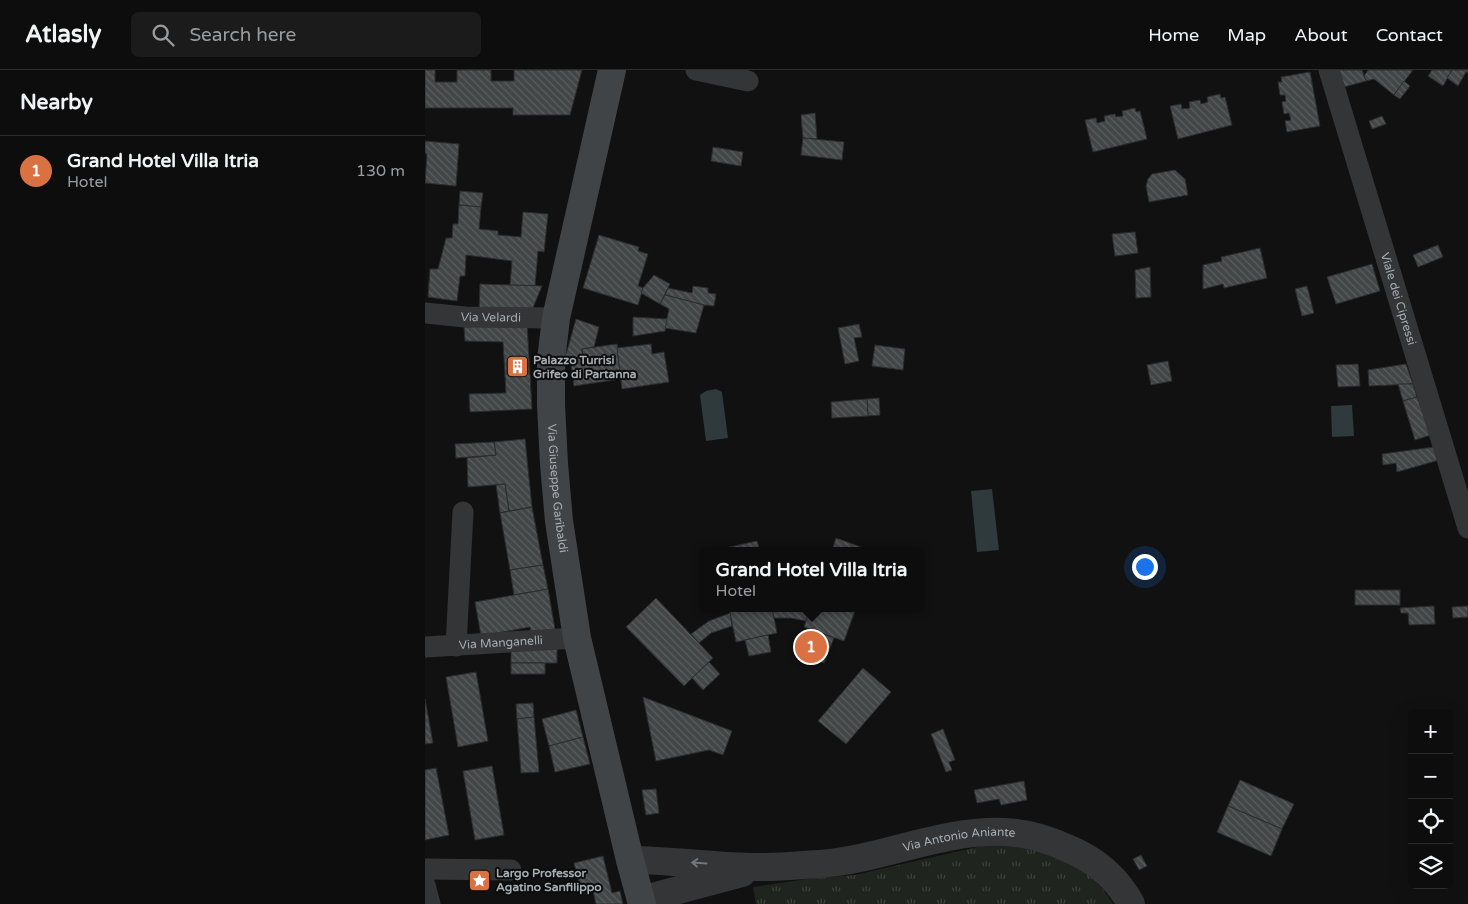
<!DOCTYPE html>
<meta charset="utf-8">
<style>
body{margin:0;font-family:"Varela Round",sans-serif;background:#1b1b1c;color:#f1f3f6}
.controls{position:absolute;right:15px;bottom:15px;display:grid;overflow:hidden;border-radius:8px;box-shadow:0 5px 20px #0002}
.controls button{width:45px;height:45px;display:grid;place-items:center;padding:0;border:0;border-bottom:1px solid #2d2d2e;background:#0d0d0e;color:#f1f3f6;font:25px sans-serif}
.you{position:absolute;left:719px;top:496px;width:18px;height:18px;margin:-12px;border:4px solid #fff;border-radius:50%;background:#1a73e8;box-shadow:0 0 0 8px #1a73e833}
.badge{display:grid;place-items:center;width:32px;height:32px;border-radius:50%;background:#d97143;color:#fff;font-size:16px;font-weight:700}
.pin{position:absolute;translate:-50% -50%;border:2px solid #fff;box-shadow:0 1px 5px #0006}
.popup{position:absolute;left:274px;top:477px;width:225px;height:65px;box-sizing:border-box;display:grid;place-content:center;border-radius:8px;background:#0d0d0e;filter:drop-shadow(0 1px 4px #0005);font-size:16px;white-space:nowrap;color:#9a9c9e}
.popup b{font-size:19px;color:#f1f3f6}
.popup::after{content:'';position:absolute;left:50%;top:100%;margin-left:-10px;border:10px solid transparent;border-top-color:#0d0d0e}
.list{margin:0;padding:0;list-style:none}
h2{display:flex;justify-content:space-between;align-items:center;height:65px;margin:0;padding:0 20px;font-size:21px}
h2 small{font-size:16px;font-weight:400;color:#9a9c9e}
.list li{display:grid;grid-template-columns:32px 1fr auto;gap:15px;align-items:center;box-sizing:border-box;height:70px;padding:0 20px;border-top:1px solid #2d2d2e}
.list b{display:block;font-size:19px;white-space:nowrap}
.list p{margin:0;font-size:16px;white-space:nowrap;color:#9a9c9e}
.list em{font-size:16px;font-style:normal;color:#9a9c9e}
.icon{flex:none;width:28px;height:28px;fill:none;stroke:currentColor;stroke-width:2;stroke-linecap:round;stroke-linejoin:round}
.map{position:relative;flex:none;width:1043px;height:834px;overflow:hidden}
header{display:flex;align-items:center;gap:30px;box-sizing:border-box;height:70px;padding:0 25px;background:#0d0d0e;border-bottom:1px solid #2d2d2e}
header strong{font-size:24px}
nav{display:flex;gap:28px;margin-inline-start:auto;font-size:18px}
.search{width:350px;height:45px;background:#1b1b1c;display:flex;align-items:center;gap:12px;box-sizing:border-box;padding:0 18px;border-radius:8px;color:#9a9c9e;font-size:19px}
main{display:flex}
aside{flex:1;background:#0d0d0e}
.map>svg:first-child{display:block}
.grass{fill:url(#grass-tufts)}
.water{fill:#2e3a3b}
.building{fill:url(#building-back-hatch);stroke:#2b2c2e}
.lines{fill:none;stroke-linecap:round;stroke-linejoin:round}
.minor{stroke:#333537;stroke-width:21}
.tertiary{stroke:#333537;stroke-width:28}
.secondary{stroke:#414446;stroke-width:28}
.oneway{stroke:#71777a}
.labels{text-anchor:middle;stroke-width:4;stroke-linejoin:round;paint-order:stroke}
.street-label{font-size:12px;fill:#a4adb1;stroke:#0c0c0d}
.poi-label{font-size:12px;font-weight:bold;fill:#a4adb1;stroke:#0c0c0d;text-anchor:start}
</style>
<header>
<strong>Atlasly</strong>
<div class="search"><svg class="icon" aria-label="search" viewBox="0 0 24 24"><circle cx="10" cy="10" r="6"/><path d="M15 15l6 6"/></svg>Search here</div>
<nav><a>Home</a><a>Map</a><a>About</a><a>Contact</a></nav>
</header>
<main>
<aside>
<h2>Nearby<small></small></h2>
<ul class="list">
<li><span class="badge">1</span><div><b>Grand Hotel Villa Itria</b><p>Hotel</p></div><em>130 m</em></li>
</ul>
</aside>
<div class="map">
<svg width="1043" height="834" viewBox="0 0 1043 834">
<defs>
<pattern id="grass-tufts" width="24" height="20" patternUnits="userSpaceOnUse" patternTransform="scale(1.25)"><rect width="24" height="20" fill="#20241e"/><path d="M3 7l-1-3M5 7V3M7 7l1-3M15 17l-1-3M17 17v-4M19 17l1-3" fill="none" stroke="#3d413c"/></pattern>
<pattern id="building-back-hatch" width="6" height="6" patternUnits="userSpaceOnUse" patternTransform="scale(1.25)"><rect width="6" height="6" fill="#434647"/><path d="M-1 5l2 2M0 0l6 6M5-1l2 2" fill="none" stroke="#5b5e5f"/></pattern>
</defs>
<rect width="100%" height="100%" fill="#111112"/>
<path class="grass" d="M561,775C573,775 585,775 596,776C633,780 669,802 688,834H331L328,817L389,808L430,805Z"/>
<g class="water">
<path d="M291,319L297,322L303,368L281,371L275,325L281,321Z"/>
<path d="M927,335L929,366L907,367L906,336Z"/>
<path d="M567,419L574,480L552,482L546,421Z"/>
</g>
<g class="building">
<path d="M0,0H10V12H32V0H66V11H89V0H157L145,45H88V38H0Z"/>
<path d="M914,0H937L941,11L919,17Z"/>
<path d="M943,0H988L969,25L949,9L941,11L939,6Z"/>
<path d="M1007,0H1027L1018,16L1003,6Z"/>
<path d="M1027,0H1043V3L1041,2L1033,16L1022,8Z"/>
<path d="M885,2L895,56L862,62L860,51L866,50L864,43L859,44L857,32L861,31L860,25H855L853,12H857L856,7Z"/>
<path d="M979,11L985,16L975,29L969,25Z"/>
<path d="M795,24L796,28L800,27L807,55L753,69L745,36L756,34L757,39L765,38L764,32L775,30L776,34L783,32L782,27Z"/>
<path d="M710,38L711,42L715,41L722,69L668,82L660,50L671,48L672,53L680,51L679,46L690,44L691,47L698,46L697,41Z"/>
<path d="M390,43L392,69L378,68L376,45Z"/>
<path d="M957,46L961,54L947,59L944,51Z"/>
<path d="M378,68L419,72L417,90L376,85Z"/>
<path d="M0,71L34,74L31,116L0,113L2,84L0,83Z"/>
<path d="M288,77L318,82L316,96L286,91Z"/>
<path d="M750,100L760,109L763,125L724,132L721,116L723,109L727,104Z"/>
<path d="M35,121L58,123L56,137L34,135Z"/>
<path d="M34,135L56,137L54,159L73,161V165L96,167L98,142L123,144L119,182L113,181L110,216L85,215L87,191L41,185L40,206H35L32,231L3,227L5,199H13L21,168H27L28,154H33Z"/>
<path d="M710,162L713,183L690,186L687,164Z"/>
<path d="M174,165L214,177L213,181L223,184L213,216L218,218L213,235L158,218Z"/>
<path d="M1013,175L1018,187L993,197L988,185Z"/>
<path d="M835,178L842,208L799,218L798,214L778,219V195L797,191L796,187Z"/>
<path d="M947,194L955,221L911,234L902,207Z"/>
<path d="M725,197L726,227L711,228L710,200Z"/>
<path d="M229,205L245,214L235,234L216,223L218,218Z"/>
<path d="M55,214L117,216L107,240L54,242Z"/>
<path d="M268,216L283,218V223L291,224L289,236L279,235L240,225L243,218L267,223Z"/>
<path d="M882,216L889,243L877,246L870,219Z"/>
<path d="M240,225L279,235L271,263L240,258L244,239L235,234Z"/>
<path d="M208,247L242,249L240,261L208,266Z"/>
<path d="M151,249L174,257L169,277L157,279L158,287L140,288Z"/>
<path d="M102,254L107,339L45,342L44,324L81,323L78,272L40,271L39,257Z"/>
<path d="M434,254L437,267L429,268L434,291L420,294L413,258Z"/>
<path d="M192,274L196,309L149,316L145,288L158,287L157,279Z"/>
<path d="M226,274L227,284L239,282L244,312L197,319L192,278Z"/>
<path d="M450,275L480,279L478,300L447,296Z"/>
<path d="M743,291L747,311L726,315L722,295Z"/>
<path d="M933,294L935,316L913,317L911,295Z"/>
<path d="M981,294L988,314L944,316L943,300Z"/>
<path d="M973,314H988L992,327L978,331Z"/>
<path d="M992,327L1006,365L990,370L978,331Z"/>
<path d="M454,328L455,345L443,346L442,329Z"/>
<path d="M442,329L443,346L407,348L406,332Z"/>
<path d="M100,369L107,437L84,441L80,414L43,417L42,388L71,385L69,372Z"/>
<path d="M69,372L71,385L31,388L30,374Z"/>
<path d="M1009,377L1014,390L972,402L971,393L958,395L957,384Z"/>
<path d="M80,414L84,441L75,443L71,415Z"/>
<path d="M107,437L118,495L85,500L75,443Z"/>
<path d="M411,468L447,481H407Z"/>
<path d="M332,471L335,481H291V480Z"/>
<path d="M118,495L123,519L89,525L85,500Z"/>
<path d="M123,519L130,559L106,563L105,557L56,566L50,532Z"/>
<rect x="930" y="520" width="45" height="15"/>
<path d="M231,528L288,588L259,616L201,557Z"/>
<path d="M1009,536L1010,554L984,555L983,543H976L975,538Z"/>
<path d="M1043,536V547L1028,548L1027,537Z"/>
<path d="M304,538H347L352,563L311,572Z"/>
<path d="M347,538H383L385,539L381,551L366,548H349Z"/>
<path d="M431,538L419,571L379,557L385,538Z"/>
<path d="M305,543L307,556L286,563L274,573L266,564L284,551Z"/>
<path d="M389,560L409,568L399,593L380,586Z"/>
<path d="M343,565L346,582L324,586L320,570Z"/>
<path d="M132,579V593H86V580Z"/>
<path d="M284,592L295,604L278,620L267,608Z"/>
<rect x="86" y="593" width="34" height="11"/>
<path d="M438,598L466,622L421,674L393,651Z"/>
<path d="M51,602L63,671L33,677L21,607Z"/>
<path d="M218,627L307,661L298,685L284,680L231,691Z"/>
<path d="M0,629L8,673L0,674Z"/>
<path d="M108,633L109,647L92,649L91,634Z"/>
<path d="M151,640L158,667L124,676L117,649Z"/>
<path d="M109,647L114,702L96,703L92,649Z"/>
<path d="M518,659L530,690L524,692L527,700L521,702L506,664Z"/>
<path d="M158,667L165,694L130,702L124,676Z"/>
<path d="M67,696L79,765L50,770L38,701Z"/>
<path d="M11,698L24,765L0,770V700Z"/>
<path d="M815,710L869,734L857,759L803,736Z"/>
<path d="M599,711L602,730L576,735L574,729L552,733L549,720Z"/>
<path d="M231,719L234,743L221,745L217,720Z"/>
<path d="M803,736L857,759L846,786L792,762Z"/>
<path d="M716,785L722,796L714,800L708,789Z"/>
<path d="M178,786L187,823L195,821L198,834H171L168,821L157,824L149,793Z"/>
</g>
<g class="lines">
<g class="minor">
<path d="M271,0L323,11"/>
<path id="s1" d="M904,0L1043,458"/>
<path id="s2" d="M0,243L40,247L131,248"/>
<path d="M31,576L38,442"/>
<path id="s3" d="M0,577L152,568"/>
<path d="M0,799L86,800"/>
<path d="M0,815L5,834"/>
</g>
<g class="tertiary">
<path id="s4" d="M205,790C250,790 295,798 341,797C358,797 376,795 394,794C456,790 517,759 580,762C602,763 622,769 642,778C669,789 692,808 706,834"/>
<path d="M216,830L317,803"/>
</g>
<path class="secondary" id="s5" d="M187,0L131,248L126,290V335L129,394L134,451L152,568L205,790L217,834"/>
</g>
<defs><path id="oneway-shaft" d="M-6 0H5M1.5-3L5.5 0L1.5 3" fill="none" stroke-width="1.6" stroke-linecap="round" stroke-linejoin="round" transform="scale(1.25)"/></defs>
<use class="oneway" href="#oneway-shaft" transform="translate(274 793) rotate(-176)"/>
<defs>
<symbol id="building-square" viewBox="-11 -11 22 22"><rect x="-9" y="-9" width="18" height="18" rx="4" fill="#d97143" stroke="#0c0c0d"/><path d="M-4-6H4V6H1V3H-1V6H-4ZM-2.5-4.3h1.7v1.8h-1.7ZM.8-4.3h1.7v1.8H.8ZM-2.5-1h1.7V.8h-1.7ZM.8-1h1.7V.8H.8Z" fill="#fff"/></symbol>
<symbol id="sight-square" viewBox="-11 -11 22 22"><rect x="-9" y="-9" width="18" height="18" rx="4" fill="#d97143" stroke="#0c0c0d"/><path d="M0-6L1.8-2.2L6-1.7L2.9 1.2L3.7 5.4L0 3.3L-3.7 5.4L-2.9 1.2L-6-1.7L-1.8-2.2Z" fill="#fff"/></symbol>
</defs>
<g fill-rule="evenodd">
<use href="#building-square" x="80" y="284" width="25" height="25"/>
<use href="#sight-square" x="42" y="798" width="25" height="25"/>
</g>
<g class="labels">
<g class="street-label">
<text dy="4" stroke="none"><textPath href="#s1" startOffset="239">Viale dei Cipressi</textPath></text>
<text dy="4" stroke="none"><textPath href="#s2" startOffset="66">Via Velardi</textPath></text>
<text dy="4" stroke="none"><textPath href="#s5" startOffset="425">Via Giuseppe Garibaldi</textPath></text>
<text dy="4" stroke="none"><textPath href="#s3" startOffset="76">Via Manganelli</textPath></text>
<text dy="4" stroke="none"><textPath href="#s4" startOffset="332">Via Antonio Aniante</textPath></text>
</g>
<g class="poi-label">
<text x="108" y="294">Palazzo Turrisi<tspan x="108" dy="14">Grifeo di Partanna</tspan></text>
<text x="71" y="807">Largo Professor<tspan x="71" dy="14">Agatino Sanfilippo</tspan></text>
</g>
</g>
</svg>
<div class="controls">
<button>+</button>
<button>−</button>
<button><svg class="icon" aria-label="locate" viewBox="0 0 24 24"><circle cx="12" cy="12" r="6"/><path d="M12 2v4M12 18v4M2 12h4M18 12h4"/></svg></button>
<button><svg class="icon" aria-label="layers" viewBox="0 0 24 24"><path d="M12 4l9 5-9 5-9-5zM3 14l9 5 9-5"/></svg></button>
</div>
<div class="you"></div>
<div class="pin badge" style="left:386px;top:577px">1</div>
<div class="popup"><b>Grand Hotel Villa Itria</b>Hotel</div>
</div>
</main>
